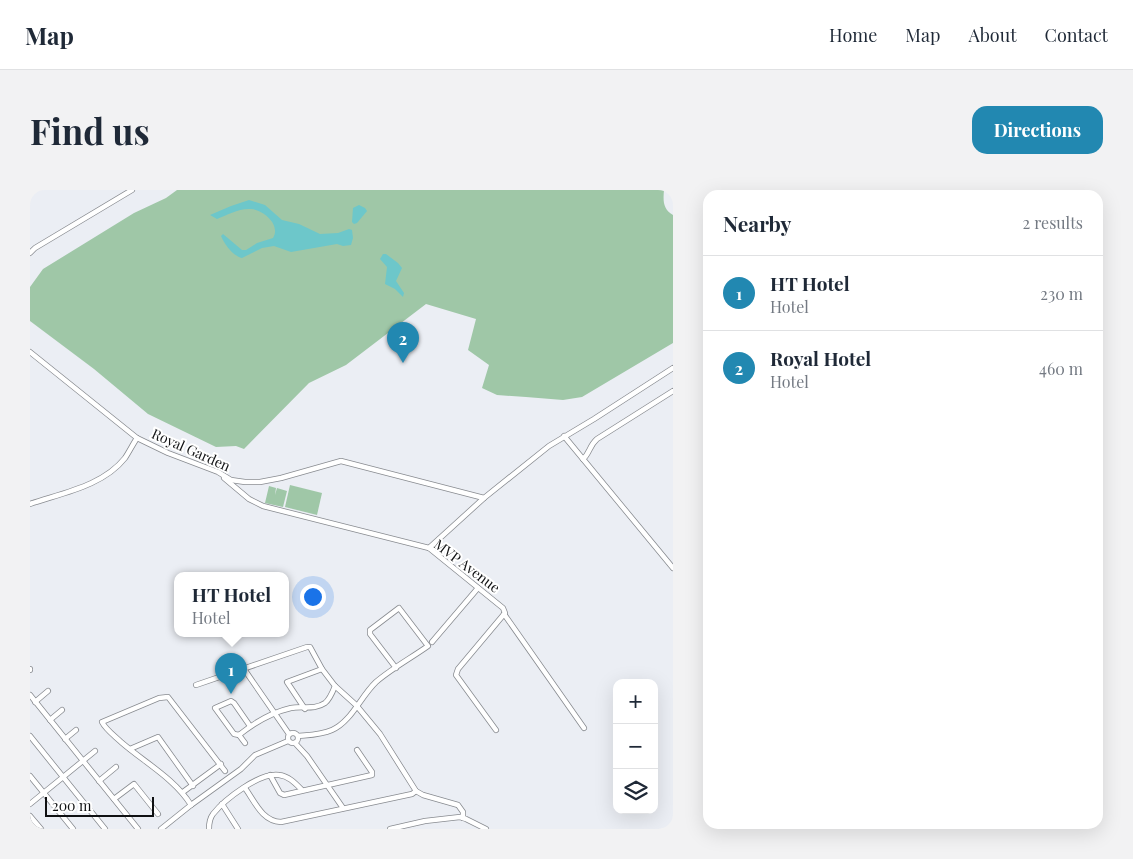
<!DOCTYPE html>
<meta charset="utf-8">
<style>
body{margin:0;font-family:"Playfair Display",serif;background:#f2f2f3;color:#1f2937}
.controls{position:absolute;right:15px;bottom:15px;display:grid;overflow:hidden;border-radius:10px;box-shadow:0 5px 20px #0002}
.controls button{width:45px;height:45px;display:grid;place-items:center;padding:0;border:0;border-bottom:1px solid #e0e1e3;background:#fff;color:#1f2937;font:25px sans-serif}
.scale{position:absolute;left:15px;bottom:12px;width:109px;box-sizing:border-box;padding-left:5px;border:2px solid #0f1012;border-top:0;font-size:14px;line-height:18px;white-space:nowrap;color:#0f1012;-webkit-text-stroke:4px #fff;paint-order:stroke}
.you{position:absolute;left:282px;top:406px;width:18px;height:18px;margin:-12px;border:4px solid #fff;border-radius:50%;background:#1a73e8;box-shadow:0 0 0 8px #1a73e833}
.badge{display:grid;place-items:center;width:32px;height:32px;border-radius:50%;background:#2288b1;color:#fff;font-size:16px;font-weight:700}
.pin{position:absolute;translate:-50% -41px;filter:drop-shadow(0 1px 2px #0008)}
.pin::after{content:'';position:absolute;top:26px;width:18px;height:15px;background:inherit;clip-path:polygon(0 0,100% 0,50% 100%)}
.popup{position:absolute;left:144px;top:382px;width:115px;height:65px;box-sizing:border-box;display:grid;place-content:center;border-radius:10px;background:#fff;filter:drop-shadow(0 1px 4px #0005);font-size:16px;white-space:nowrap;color:#747a83}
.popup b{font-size:19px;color:#1f2937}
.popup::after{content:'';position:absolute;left:50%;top:100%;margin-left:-10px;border:10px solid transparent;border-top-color:#fff}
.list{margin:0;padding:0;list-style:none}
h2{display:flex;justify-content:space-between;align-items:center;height:65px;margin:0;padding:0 20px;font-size:21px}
h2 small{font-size:16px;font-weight:400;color:#747a83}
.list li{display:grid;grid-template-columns:32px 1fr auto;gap:15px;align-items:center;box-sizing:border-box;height:75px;padding:0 20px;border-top:1px solid #e0e1e3}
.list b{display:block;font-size:19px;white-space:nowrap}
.list p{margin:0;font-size:16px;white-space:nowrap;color:#747a83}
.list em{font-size:16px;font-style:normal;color:#747a83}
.icon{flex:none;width:28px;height:28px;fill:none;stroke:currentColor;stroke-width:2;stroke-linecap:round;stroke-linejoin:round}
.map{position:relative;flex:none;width:643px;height:639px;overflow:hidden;border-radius:15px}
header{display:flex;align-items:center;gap:30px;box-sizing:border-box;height:70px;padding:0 25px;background:#fff;border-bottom:1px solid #e0e1e3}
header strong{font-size:24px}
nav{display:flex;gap:28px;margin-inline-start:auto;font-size:18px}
.intro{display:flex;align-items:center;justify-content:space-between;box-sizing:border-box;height:120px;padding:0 30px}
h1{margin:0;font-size:35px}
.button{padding:12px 22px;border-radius:15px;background:#2288b1;color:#fff;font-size:18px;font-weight:700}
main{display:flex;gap:30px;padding:0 30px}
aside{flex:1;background:#fff;border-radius:15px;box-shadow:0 5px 20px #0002}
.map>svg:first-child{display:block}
.green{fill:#9fc7a7}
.water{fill:#6dc7ca}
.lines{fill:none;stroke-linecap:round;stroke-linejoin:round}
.minor-casing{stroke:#888b90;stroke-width:6}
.minor{stroke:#fff;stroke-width:4.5}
.labels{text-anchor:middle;stroke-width:4;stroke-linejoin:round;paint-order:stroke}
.street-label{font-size:14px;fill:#0f1012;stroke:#fff}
</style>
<header>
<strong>Map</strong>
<nav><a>Home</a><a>Map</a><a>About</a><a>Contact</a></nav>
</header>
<div class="intro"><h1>Find us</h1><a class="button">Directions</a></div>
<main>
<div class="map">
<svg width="643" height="639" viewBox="0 0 643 639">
<rect width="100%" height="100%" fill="#ebeef4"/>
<g class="green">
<path d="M147,0H634C633,11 633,19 643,25V153L552,207L533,210L496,207L467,205L452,198L459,175L438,160L446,129L396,114L316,175L279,193L214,259L206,256L186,257L118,224L64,179L0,131V97L13,79L104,23L136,8Z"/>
<path d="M260,295L292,303L287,325L255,317Z"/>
<path d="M239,296L246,298L245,305L247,298L257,301L253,317L235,313Z"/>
</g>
<g class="water">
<path d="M219,10L235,15L252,30L269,34L290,44L308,43L319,39L322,40L323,48L321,55L313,56L307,54L261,62L244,56L232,58L212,68C203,66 195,55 191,46L193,44L212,60H216L227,53L243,48C251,35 234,20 221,19C209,18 197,25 187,29L180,25L201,16Z"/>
<path d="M329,15L335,18L337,21L327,33L324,34L322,32L323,18Z"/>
<path d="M353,64H356L368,73L372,78L366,91L374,103L373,107L365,99L355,94L357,77L350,69Z"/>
</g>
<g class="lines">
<defs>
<g id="minor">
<path d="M0,63L5,58L102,0"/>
<path d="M0,162L107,248L138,263L188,282L201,290L215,292H230L251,288L311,271L454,308"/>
<path d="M534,246L643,378"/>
<path d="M553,269C560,263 559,256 567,249L643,201"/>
<path d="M194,288L219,309L233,316L399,358L473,418L475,423L428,479L426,485L466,540"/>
<path d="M0,314C32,303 73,296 95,268C99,262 103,254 107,248"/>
<path d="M399,358L454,308L519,256L564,229L643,178"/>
<path d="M474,424L554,538"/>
<path d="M402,452L448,398"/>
<path d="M0,479V480"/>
<path d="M214,479L259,544"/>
<path d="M166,495L277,457H280L292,479L305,496L326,515L350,544L386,601L382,604L251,632C232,631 225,612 215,598"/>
<path d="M0,505L108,639"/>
<path d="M5,512L18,501"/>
<path d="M275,519L257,492L292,479"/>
<path d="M20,530L32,520"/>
<path d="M220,536L204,513L201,511L185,518L204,544L209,545C224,533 243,522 261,518C272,516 285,520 295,513C300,509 303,501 305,496"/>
<circle cx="263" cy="548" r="5"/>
<path d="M209,545L215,553"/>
<path d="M0,546L75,639"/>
<path d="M268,546C279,545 291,545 302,540C321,532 331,506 346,492C361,479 381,468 398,456L369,418L340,440V444L366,478"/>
<path d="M35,549L46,540"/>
<path d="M265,553L277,566L313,618"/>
<path d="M100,559L128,547L163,596"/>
<path d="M240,585L250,603L254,605L342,585V582L327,560"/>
<path d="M0,586L43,639"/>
<path d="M69,591L86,577"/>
<path d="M386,601L393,605L428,615L433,622V628"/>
<path d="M153,602L191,574"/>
<path d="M84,609L104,594L128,624"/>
<path d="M0,614L65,561"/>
<path d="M192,614L208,639"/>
<path d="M161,615C145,589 114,572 91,552C85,546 76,540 72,532L129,508L138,507L195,581"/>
<path d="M0,626L11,639"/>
<path d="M131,639L161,615L211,579L225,565L258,551"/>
<path d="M179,639C179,634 180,628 183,624C195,609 230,582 249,585C259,586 266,594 272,600"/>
<path d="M360,639L395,631L430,627L436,629L456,639"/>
</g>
</defs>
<use href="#minor" class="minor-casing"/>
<use href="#minor" class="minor"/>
</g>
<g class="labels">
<g class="street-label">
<text transform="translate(161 260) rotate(24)" y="5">Royal Garden</text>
<text transform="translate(437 376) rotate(37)" y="5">MVP Avenue</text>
</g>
</g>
</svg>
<div class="controls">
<button>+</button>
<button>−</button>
<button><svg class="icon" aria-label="layers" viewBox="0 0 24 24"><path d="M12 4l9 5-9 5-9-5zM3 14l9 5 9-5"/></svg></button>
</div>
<div class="scale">200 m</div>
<div class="you"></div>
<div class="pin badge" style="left:201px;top:504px">1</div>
<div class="popup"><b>HT Hotel</b>Hotel</div>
<div class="pin badge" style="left:373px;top:173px">2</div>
</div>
<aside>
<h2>Nearby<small>2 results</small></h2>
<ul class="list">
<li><span class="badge">1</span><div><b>HT Hotel</b><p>Hotel</p></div><em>230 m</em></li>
<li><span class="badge">2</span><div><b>Royal Hotel</b><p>Hotel</p></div><em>460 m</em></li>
</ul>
</aside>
</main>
